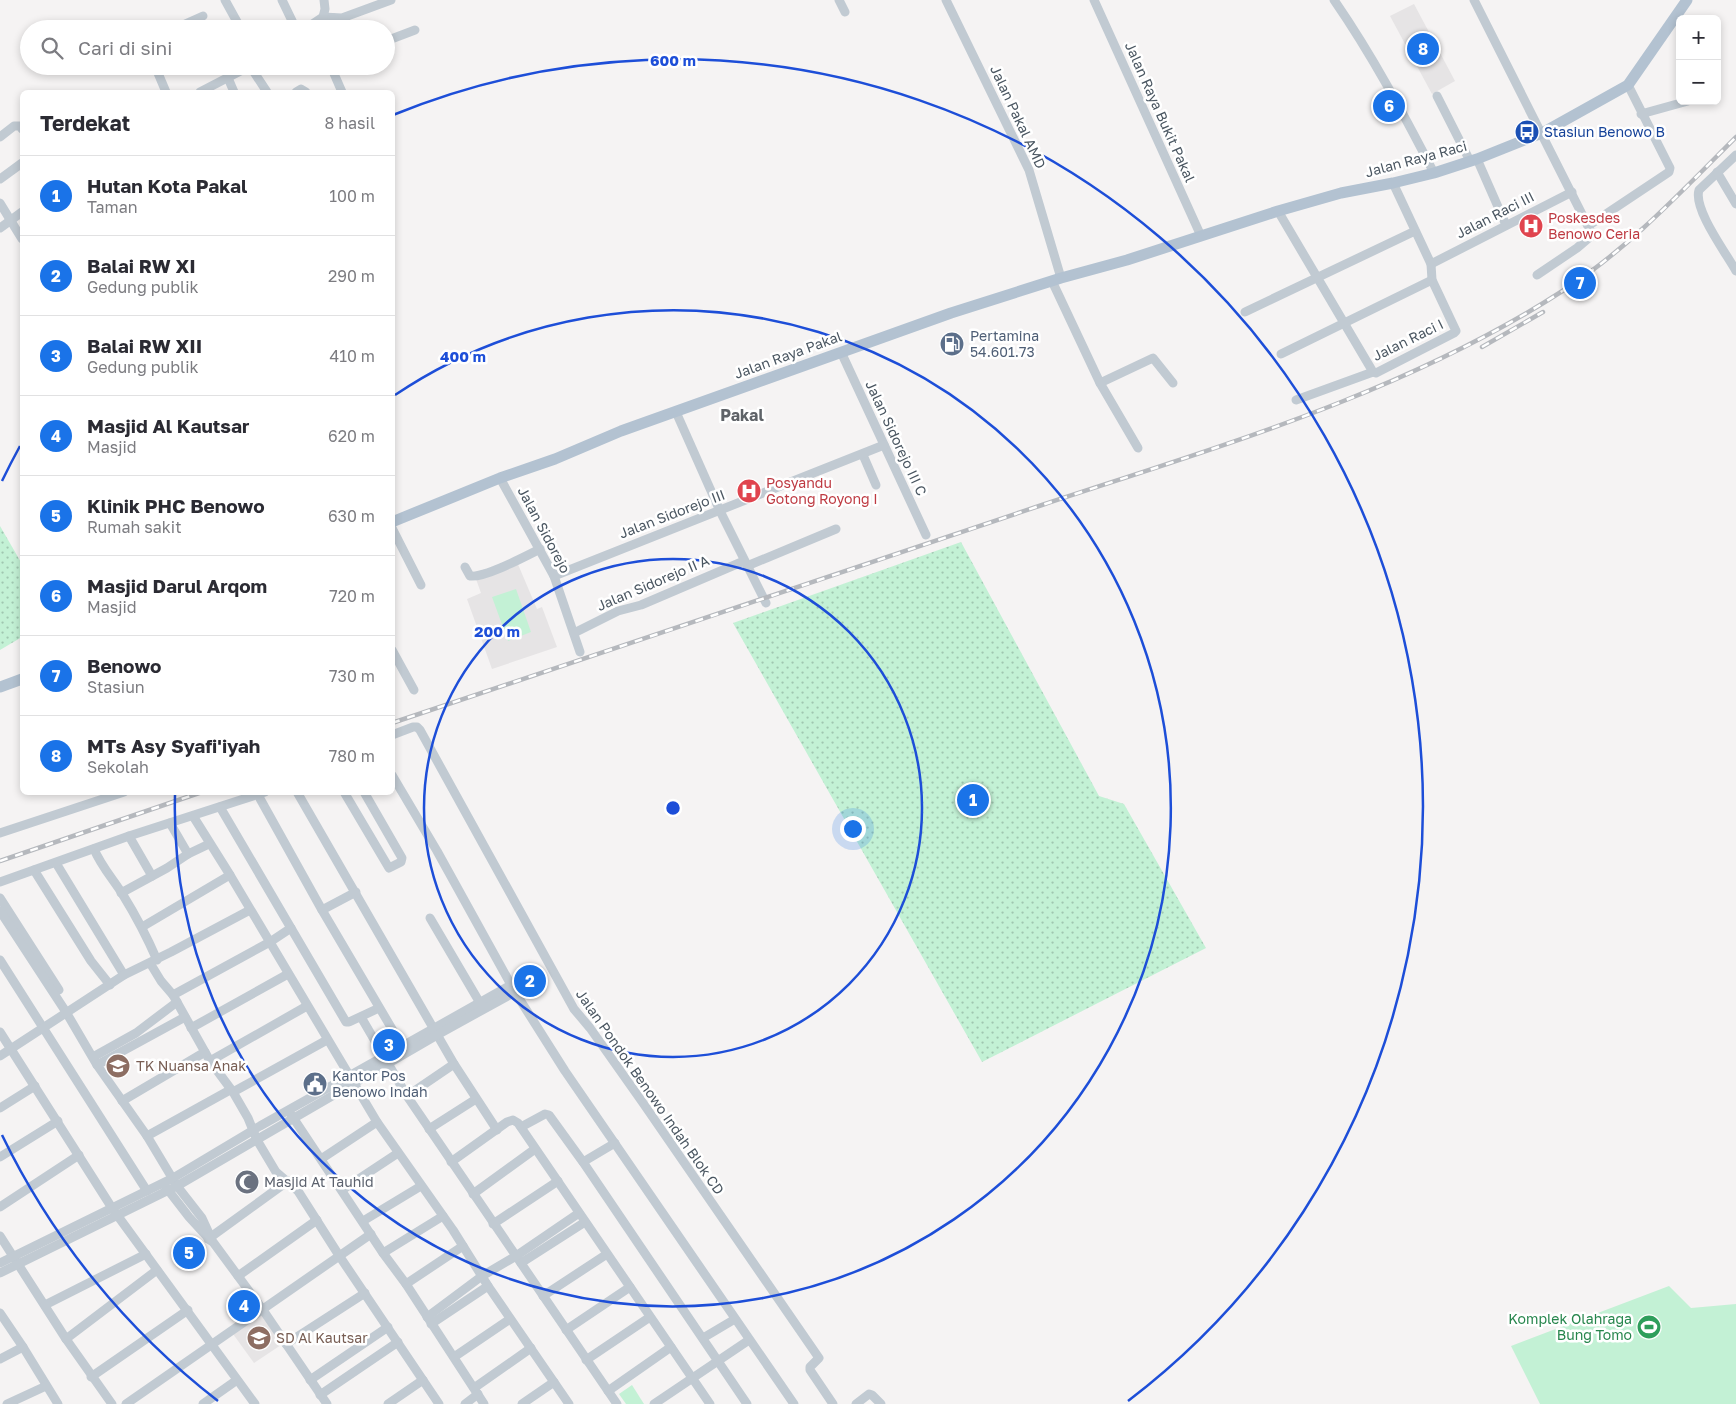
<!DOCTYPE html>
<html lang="id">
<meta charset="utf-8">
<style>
body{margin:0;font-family:"Golos Text",sans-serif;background:#f2f2f3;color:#2b2b33}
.controls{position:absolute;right:15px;top:15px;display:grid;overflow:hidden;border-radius:8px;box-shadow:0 2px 8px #0003}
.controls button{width:45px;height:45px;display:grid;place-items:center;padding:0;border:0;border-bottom:1px solid #e1e1e2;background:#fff;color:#2b2b33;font:25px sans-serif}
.you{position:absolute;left:852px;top:828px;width:18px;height:18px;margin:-12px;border:4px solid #fff;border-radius:50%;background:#1a73e8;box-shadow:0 0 0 8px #1a73e833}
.badge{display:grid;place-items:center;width:32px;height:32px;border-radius:50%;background:#1a73e8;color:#fff;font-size:16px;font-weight:700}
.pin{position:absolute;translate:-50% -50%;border:2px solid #fff;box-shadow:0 1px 5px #0006}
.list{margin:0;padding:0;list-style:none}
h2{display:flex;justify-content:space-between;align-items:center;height:65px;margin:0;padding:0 20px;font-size:21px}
h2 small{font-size:16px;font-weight:400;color:#7c7c81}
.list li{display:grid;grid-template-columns:32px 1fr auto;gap:15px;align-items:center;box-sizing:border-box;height:80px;padding:0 20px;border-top:1px solid #e1e1e2}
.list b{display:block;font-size:19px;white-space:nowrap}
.list p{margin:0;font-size:16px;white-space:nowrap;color:#7c7c81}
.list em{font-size:16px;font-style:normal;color:#7c7c81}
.icon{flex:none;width:28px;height:28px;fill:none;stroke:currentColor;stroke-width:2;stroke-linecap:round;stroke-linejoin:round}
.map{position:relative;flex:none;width:1736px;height:1404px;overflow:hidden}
.search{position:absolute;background:#fff;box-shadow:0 2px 8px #0003;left:20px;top:20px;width:375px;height:55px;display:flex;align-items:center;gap:12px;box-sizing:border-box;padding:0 18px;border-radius:28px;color:#7c7c81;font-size:19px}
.panel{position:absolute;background:#fff;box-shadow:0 2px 8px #0003;left:20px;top:90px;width:375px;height:705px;border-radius:8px}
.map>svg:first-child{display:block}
.education{fill:#e6e4e5}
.green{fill:#c3f1d5}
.park{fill:url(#park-dots)}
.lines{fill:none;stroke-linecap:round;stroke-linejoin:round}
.minor{stroke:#c1cad2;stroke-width:9}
.major{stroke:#b3c2d1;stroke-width:11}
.rail-casing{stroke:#b5b8bd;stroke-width:4.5}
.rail{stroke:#fff;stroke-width:2.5;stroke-dasharray:8;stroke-linecap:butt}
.ring{fill:none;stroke:#1d4ed8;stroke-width:2.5}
.labels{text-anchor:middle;stroke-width:5;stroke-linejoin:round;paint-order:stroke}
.street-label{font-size:14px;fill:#4a5661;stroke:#fff}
.transit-label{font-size:14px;fill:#164399;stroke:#fff;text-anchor:start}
.health-label{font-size:14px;fill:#be3a42;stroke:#fff;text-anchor:start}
.service-label{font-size:14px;fill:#4e5e75;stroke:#fff;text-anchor:start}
.education-label{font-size:14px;fill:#785e54;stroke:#fff;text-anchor:start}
.worship-label{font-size:14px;fill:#5b616d;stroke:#fff;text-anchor:start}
.leisure-label{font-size:14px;fill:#27864d;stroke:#fff;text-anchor:end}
.quarter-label{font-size:16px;font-weight:bold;fill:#5f6368;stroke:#fff}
.centre{fill:#1d4ed8;stroke:#fff;stroke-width:2.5}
.ring-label{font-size:15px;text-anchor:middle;font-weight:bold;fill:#1d4ed8;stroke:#fff;stroke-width:5;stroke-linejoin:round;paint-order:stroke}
</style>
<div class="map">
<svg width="1736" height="1404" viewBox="0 0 1736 1404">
<defs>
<pattern id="park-dots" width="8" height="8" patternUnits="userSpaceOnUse" patternTransform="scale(1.25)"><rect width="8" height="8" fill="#c3f1d5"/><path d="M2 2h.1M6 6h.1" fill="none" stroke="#a0c6b0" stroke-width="1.8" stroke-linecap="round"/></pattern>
</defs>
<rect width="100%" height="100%" fill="#f5f3f3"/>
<g class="education">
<path d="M1414,4L1455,81L1432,94L1390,16Z"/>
<path d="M517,562L537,609L542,607L557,647L492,669L467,599L481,593L476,579Z"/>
<path d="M264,1313L284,1343L254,1363L233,1334Z"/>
</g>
<g class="green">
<path d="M516,589L531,632L508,641L492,597Z"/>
<path d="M1669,1286L1691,1308L1736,1304V1404H1540L1511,1346Z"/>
<path d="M632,1385L644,1404H626L619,1394Z"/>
</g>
<g class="park">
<path d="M0,526L22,564V637L0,650Z"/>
<path d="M961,542L1099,796L1124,804L1206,948L982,1062L733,623Z"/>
</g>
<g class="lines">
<g class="minor">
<path d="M225,0L241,29"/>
<path d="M282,0L296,29"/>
<path d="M839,0L845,12"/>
<path d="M946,0L1029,170L1061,278"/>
<path d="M1094,0L1201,236"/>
<path d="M1334,0C1372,55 1403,113 1434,173"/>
<path d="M1474,0L1591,232V236L1577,248L1537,275"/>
<path d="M323,17L342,18L391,0"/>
<path d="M323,17L325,9L324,0"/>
<path d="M334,18L338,29"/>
<path d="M174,29L203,16"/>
<path d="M305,29L323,17"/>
<path d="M386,41L415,30"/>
<path d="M155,66L166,92"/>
<path d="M250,66L267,92"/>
<path d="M317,66L332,69L342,92"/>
<path d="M228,78L234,92"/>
<path d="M200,92L250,66"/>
<path d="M296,92L301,89L306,92"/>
<path d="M1437,96L1470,161"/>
<path d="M1641,114L1688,101"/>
<path d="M0,137L14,126H20L22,129"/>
<path d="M1736,155L1699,190C1693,209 1726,253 1736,271"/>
<path d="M1477,159L1506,225"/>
<path d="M1717,172L1736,204"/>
<path d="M0,179L22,163"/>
<path d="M0,203L22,239"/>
<path d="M1278,211L1373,372L1376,373L1454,333L1456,331L1432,280L1431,264L1393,183"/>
<path d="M1588,226L1669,172L1670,168L1628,85"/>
<path d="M0,228L22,212"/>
<path d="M1431,264L1572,192"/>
<path d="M1052,281L1100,383L1153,358L1173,383"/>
<path d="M1245,312L1415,231"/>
<path d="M841,352L926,535"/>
<path d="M1281,354L1432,280"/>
<path d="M1100,383L1138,448"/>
<path d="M1296,400L1373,372"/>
<path d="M676,412L720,511L766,603"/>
<path d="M863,455L876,485"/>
<path d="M500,478L554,576L580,652"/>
<path d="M392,528L421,585"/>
<path d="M747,566L836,529"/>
<path d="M465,567L470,576C485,578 526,556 540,549"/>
<path d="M554,576L884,445"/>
<path d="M574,633L618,611L641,605L744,561"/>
<path d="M392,650L414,690"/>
<path d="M392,735L413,727H417L420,730L574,1009L590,1028L643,1103L819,1358L810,1367V1370L833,1404"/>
<path d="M392,775L437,851L515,992L565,1071L794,1404"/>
<path d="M297,792L454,1064L497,1130"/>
<path d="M344,792L389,868L401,862L402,858L364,792"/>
<path d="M258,795L322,910L405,1051"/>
<path d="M220,807L346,1022H349L379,1008"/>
<path d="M193,816L230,875L377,1122L453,1230L488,1286L569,1404"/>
<path d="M170,823L188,854L209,844"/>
<path d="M0,833L124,792"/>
<path d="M129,836L152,876"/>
<path d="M94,849C101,866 113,879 123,895C136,916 147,937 157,960"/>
<path d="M56,863L124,975"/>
<path d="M34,870L91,961L110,985"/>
<path d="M0,882L129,836L265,792"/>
<path d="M121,893L167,868L188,854"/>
<path d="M0,898L59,990"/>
<path d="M322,910L356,892"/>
<path d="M0,911L66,1012L97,1065L147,1136L177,1186L202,1218L213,1242L263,1310L327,1404"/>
<path d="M430,918L480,1003"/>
<path d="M142,927L230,875"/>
<path d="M0,960L147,1191"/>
<path d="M150,963L161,981L173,995L210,1061L233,1092L248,1118L257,1140L276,1172L298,1191L340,1257L439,1404"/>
<path d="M173,995L270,942L291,928"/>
<path d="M361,1017L407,1096L617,1404"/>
<path d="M191,1028L288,974"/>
<path d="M0,1032L112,1208L255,1404"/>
<path d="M0,1056L124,975L171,952L250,910"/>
<path d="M93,1057L136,1033L177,1002"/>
<path d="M210,1061L307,1006"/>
<path d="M97,1065L185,1017"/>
<path d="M233,1092L327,1040"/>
<path d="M407,1096L454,1064"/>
<path d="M122,1101L205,1052"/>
<path d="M0,1108L35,1086"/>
<path d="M290,1113L383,1253L406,1284L484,1404"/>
<path d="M521,1127L545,1114L549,1115L583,1162L747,1404"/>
<path d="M429,1129L476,1099"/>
<path d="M147,1136L230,1090"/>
<path d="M0,1157L58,1121"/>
<path d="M321,1159L377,1122"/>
<path d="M451,1162L507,1122L513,1120L518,1123L710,1404"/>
<path d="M583,1162L615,1143"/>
<path d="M165,1186L189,1217L211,1241"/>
<path d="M342,1190L398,1153"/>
<path d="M473,1194L535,1149"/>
<path d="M0,1207L79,1155"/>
<path d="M363,1221L421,1186"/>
<path d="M493,1224L558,1181"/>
<path d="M0,1236L66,1339L112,1404"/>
<path d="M208,1239L288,1181"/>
<path d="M383,1253L443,1216"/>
<path d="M0,1263L173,1178L260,1126L511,985"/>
<path d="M521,1263L585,1222"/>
<path d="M0,1273L177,1186L437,1035L515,992"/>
<path d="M238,1276L317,1220"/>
<path d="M406,1284L463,1246"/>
<path d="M543,1296L607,1254"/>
<path d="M45,1305L146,1254"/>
<path d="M0,1313L23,1347L58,1404"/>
<path d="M427,1317L482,1276L516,1256L579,1213"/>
<path d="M431,1324L488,1286"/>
<path d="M566,1330L630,1287"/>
<path d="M703,1338L735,1319"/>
<path d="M66,1339L157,1270"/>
<path d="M286,1344L365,1293"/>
<path d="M454,1357L510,1319"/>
<path d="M0,1359L23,1347"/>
<path d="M586,1360L650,1317"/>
<path d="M91,1377L188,1310"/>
<path d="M310,1380L388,1327"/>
<path d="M474,1388L531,1348"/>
<path d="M608,1391L671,1347"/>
<path d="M320,1395L398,1342"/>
<path d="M7,1404L46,1386"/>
<path d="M126,1404L371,1234"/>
<path d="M203,1404L237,1380"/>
<path d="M388,1404L423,1380"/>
<path d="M465,1404L478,1394"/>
<path d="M522,1404L554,1382"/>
<path d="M654,1404L749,1340"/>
<path d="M856,1404L869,1394L872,1395L881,1404"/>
</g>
<g class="major">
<path d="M392,522L500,478L555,459L621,431L951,313L1061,278L1127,260L1278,211L1341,193L1393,183L1434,173L1477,159L1542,133L1628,85L1687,0"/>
<path d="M0,687L22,679"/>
</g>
<defs>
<g id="rail">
<path d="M1482,347L1543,312"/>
<path d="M392,723C609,650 826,578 1042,505C1220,446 1405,393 1564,290C1628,249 1682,191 1736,137"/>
<path d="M0,861L202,792"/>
</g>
</defs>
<use href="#rail" class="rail-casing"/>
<use href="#rail" class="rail"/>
</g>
<g class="ring">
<circle cx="673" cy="808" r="249"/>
<path d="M395 395A498 498 0 1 1 175 795"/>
<path d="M218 1401A747 747 0 0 1 2 1135M2 481A747 747 0 0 1 20 446M393 115A747 747 0 0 1 1128 1401"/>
</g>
<defs>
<symbol id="bus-disc" viewBox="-11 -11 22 22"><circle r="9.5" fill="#1a4fb4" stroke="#fff"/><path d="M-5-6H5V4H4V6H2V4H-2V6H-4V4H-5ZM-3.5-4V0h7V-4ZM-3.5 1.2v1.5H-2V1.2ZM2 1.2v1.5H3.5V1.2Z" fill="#fff"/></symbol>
<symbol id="hospital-disc" viewBox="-11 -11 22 22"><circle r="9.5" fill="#e0444e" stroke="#fff"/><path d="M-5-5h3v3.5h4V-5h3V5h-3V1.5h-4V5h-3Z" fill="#fff"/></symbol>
<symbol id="fuel-disc" viewBox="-11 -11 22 22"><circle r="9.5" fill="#5c6f8a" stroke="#fff"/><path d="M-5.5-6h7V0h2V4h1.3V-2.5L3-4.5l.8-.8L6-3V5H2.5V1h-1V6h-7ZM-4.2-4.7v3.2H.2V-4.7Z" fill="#fff"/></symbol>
<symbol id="school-disc" viewBox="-11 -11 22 22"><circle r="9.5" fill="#8d6e63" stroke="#fff"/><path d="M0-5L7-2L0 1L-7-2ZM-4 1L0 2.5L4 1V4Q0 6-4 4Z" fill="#fff"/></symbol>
<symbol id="civic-disc" viewBox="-11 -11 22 22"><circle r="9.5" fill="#5c6f8a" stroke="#fff"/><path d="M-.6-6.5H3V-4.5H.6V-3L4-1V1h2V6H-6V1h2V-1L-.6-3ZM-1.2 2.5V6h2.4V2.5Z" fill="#fff"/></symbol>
<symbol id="mosque-disc" viewBox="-11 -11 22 22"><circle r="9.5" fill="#6b7280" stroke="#fff"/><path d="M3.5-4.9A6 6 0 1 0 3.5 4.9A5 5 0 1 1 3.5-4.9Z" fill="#fff"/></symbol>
<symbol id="stadium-disc" viewBox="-11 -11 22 22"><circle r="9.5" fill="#2e9e5b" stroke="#fff"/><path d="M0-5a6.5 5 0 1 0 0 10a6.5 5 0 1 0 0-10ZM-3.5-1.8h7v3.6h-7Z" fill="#fff"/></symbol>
</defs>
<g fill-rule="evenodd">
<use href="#bus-disc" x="1513" y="118" width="28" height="28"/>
<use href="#hospital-disc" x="1517" y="212" width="28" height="28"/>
<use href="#fuel-disc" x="938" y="330" width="28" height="28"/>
<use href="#hospital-disc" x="735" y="477" width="28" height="28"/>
<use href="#school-disc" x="104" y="1052" width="28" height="28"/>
<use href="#civic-disc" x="301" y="1070" width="28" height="28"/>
<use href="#mosque-disc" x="233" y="1168" width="28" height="28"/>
<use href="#stadium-disc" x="1635" y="1313" width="28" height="28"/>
<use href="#school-disc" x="245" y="1324" width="28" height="28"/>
</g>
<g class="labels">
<g class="street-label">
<text transform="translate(1160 112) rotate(66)" y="5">Jalan Raya Bukit Pakal</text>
<text transform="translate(1018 117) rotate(65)" y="5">Jalan Pakal AMD</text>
<text transform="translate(1416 159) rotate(-15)" y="5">Jalan Raya Raci</text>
<text transform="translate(1495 215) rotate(-27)" y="5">Jalan Raci III</text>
<text transform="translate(1408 340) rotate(-26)" y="5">Jalan Raci I</text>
<text transform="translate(788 355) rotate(-20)" y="5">Jalan Raya Pakal</text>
<text transform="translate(896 438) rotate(65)" y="5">Jalan Sidorejo III C</text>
<text transform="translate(672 514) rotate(-21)" y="5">Jalan Sidorejo III</text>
<text transform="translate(544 530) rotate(62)" y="5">Jalan Sidorejo</text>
<text transform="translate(653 583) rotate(-23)" y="5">Jalan Sidorejo II A</text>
<text transform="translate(650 1092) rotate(55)" y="5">Jalan Pondok Benowo Indah Blok CD</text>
</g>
<g class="transit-label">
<text x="1544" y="137">Stasiun Benowo B</text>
</g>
<g class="health-label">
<text x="1548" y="223">Poskesdes<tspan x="1548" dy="16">Benowo Ceria</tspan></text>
<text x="766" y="488">Posyandu<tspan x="766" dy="16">Gotong Royong I</tspan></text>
</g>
<g class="service-label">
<text x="970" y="341">Pertamina<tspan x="970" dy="16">54.601.73</tspan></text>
<text x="332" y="1081">Kantor Pos<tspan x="332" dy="16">Benowo Indah</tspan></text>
</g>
<g class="education-label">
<text x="136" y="1071">TK Nuansa Anak</text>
<text x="276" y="1343">SD Al Kautsar</text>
</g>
<g class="worship-label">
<text x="264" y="1187">Masjid At Tauhid</text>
</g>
<g class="leisure-label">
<text x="1632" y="1324">Komplek Olahraga<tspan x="1632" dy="16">Bung Tomo</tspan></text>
</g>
<g class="quarter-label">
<text x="742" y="421">Pakal</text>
</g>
</g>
<circle cx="673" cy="808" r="8" class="centre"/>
<g class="ring-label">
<text x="673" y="66">600 m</text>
<text x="463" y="362">400 m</text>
<text x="497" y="637">200 m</text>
</g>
</svg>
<div class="controls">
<button>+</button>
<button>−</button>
</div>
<div class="you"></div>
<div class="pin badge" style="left:973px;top:800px">1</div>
<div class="pin badge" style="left:530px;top:981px">2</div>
<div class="pin badge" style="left:389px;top:1045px">3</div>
<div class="pin badge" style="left:244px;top:1306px">4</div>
<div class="pin badge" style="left:189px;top:1253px">5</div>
<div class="pin badge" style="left:1389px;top:106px">6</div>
<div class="pin badge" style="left:1580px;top:283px">7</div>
<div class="pin badge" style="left:1423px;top:49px">8</div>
<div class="search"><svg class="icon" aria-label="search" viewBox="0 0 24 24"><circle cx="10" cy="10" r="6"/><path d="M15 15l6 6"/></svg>Cari di sini</div>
<section class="panel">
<h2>Terdekat<small>8 hasil</small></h2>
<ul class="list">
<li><span class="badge">1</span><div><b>Hutan Kota Pakal</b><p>Taman</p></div><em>100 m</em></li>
<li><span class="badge">2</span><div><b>Balai RW XI</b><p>Gedung publik</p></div><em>290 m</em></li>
<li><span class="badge">3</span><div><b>Balai RW XII</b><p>Gedung publik</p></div><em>410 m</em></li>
<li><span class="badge">4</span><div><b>Masjid Al Kautsar</b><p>Masjid</p></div><em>620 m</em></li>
<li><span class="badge">5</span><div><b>Klinik PHC Benowo</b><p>Rumah sakit</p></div><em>630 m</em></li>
<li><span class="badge">6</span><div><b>Masjid Darul Arqom</b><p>Masjid</p></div><em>720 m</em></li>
<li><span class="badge">7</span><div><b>Benowo</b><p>Stasiun</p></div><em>730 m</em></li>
<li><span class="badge">8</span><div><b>MTs Asy Syafi'iyah</b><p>Sekolah</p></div><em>780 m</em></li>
</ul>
</section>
</div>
